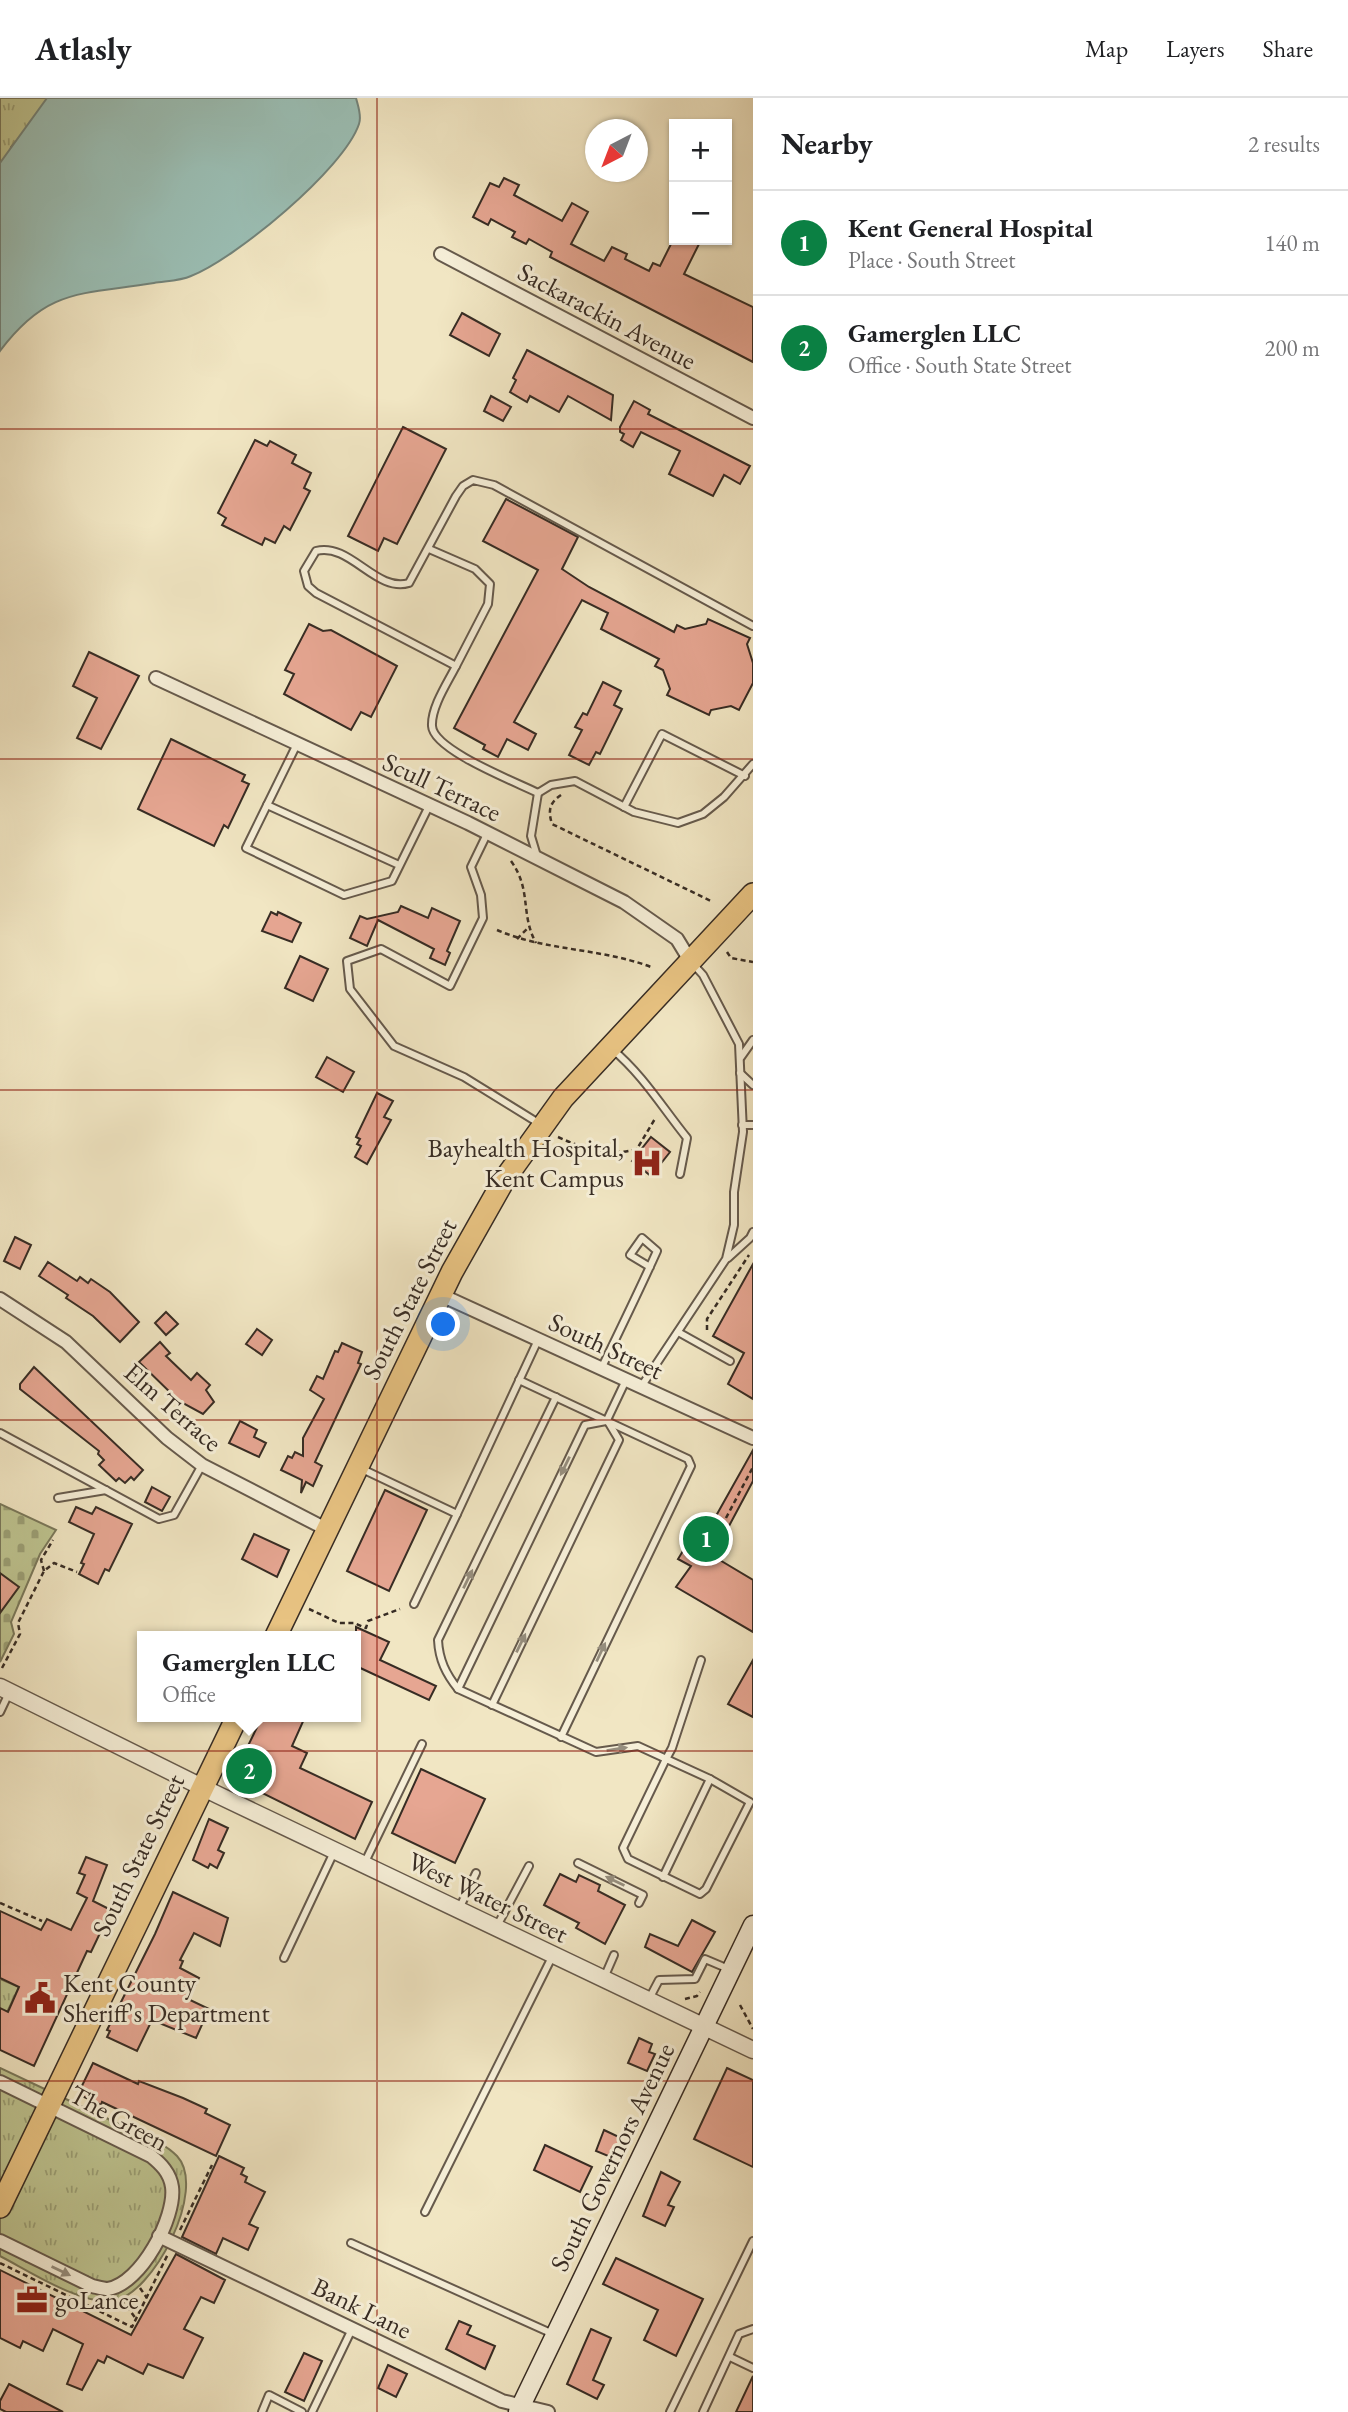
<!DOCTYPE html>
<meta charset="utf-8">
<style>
body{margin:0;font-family:"EB Garamond",serif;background:#f2f2f2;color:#202124}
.controls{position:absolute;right:21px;top:21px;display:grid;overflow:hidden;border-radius:0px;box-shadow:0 2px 5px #0004}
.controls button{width:63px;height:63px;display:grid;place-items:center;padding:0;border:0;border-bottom:2px solid #e0e0e0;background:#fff;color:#202124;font:35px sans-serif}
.compass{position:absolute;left:585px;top:21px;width:63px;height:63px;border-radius:50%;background:#fff;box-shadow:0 2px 5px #0004;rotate:222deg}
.you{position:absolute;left:444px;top:1227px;width:24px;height:24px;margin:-18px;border:5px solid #fff;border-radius:50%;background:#1a73e8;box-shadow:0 0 0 10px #1a73e833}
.badge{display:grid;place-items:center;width:46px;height:46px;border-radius:50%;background:#0b8043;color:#fff;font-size:23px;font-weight:700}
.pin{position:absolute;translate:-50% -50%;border:4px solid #fff;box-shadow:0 2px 7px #0006}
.popup{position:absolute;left:137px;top:1533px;width:224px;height:91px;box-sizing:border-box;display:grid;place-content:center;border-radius:0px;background:#fff;filter:drop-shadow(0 2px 5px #0005);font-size:23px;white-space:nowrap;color:#757577}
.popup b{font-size:26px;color:#202124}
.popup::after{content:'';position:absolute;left:50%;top:100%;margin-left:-14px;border:14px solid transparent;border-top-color:#fff}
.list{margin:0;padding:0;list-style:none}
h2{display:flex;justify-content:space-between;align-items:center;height:91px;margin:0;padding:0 28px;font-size:30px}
h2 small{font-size:23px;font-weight:400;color:#757577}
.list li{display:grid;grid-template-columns:46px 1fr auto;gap:21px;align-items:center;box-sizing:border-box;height:105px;padding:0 28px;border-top:2px solid #e0e0e0}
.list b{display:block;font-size:26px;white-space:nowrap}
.list p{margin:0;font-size:23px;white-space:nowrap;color:#757577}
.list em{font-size:23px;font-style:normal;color:#757577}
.map{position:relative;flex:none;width:753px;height:2314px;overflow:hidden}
header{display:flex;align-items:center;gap:42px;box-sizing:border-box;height:98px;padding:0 35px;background:#fff;border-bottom:2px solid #e0e0e0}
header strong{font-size:33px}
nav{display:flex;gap:38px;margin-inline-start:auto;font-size:24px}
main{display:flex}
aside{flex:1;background:#fff}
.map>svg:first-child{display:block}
.grass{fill:url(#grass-tufts);stroke:#7a785a;stroke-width:2}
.cemetery{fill:url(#cemetery-stones);stroke:#7a785a;stroke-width:2}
.water{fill:#9bbfb5;stroke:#73847b;stroke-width:2}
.building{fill:#e6a692;stroke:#372c24;stroke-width:2}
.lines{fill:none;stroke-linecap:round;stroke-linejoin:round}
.service-casing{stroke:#665a4c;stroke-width:10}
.minor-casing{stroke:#665a4c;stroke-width:16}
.tertiary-casing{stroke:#665a4c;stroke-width:19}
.secondary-casing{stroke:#372c24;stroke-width:21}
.primary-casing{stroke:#372c24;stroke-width:24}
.path{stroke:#372c24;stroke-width:2.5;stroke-dasharray:5 3.5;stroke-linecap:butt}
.service{stroke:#f6efd8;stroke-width:6}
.minor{stroke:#f6efd8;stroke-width:12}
.tertiary{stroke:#f6efd8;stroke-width:16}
.secondary{stroke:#f6efd8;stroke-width:18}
.primary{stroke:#e8c382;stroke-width:21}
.oneway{fill:#968e7e}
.grid{fill:none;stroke:#8f2418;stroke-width:2;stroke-opacity:0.55}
.labels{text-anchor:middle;stroke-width:6;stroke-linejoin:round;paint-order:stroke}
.street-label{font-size:26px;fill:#372c24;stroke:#f6efd8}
.poi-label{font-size:26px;fill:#372c24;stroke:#f6efd8;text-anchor:start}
</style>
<header>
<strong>Atlasly</strong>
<nav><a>Map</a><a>Layers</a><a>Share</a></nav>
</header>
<main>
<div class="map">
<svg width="753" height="2314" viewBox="0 0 753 2314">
<defs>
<pattern id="grass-tufts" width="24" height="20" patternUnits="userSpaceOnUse" patternTransform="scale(1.75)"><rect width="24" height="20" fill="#bec490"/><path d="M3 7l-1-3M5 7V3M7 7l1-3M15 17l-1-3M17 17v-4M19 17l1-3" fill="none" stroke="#9b9f75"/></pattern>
<pattern id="cemetery-stones" width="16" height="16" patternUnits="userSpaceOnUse" patternTransform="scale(1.75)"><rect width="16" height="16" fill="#bec490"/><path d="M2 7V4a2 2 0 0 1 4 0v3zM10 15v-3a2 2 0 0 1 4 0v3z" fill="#9b9f75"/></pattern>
</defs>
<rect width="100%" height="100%" fill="#f1e6c3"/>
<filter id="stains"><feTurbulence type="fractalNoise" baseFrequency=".00286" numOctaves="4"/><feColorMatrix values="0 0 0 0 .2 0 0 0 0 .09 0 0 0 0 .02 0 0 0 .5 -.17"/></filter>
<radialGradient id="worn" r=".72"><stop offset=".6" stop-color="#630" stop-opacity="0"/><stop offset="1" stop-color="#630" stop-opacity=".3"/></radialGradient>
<g class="grass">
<path d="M0,0H56L11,49L7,75L0,81Z"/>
<path d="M0,1881L19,1889L0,1929Z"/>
<path d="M0,1970C40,1989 81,2008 121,2027C138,2036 163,2043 177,2058C208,2091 153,2197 113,2203C81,2207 29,2173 0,2158Z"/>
</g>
<path class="cemetery" d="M0,1406L56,1432L40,1456L11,1524L14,1536L0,1564Z"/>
<path class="water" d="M47,0H356C358,8 362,18 359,26C344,71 235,161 191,178C180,183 166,183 154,185C82,197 48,189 0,253V65Z"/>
<g class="building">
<path d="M504,80L519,87L514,97L562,123L572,105L588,114L571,146L604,163L612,149L627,156L625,161L649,173L653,165L660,168L673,142H701L684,176L753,209V264L550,159L552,154L529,141L526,146L512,139L515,134L491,121L488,127L473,119L490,85L499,89Z"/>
<path d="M462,215L500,236L489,258L450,237Z"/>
<path d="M527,252L613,297L611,322L568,298L559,314L530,298L527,304L510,294L516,282L513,280Z"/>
<path d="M491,298L511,309L503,323L484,313Z"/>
<path d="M634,303L650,312L648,316L750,368L740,386L724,377L713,398L669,376L680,353L641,334L633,349L621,342L624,336L620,334V329Z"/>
<path d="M403,329L446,351L397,446L384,440L378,453L348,438Z"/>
<path d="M255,342L267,348L270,343L296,357L292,365L311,375L304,390L310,393L290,432L284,428L275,445L265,440L262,447L222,427L226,420L218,415Z"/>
<path d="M506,401L578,439L562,471L589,489L674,534L677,527L685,531L706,526L708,521L750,540L747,546L753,565V585L739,612L731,608L711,612L709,617L667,597L670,591L663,572L655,568L659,561L601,531L608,515L582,502L514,624L536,636L528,652L507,641L498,659L483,651L485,647L454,630L538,472L483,443Z"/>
<path d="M309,526L323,533L331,532L397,568L371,619L361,614L351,632L284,596L294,576L285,572Z"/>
<path d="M89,554L139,578L101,651L77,640L97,600L73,588Z"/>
<path d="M603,584L621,593L614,607L622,611L600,656L596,654L589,667L569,657L582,632L575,629L583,615L587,617Z"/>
<path d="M171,641L245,677L242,683L249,686L228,730L224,727L214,748L138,711Z"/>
<path d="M401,808L428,820L432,810L460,823L447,853L450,855L445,867L430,860L434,851L378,822L367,848L350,840L360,818L367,821L398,814Z"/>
<path d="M271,814L277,817L278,814L301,825L292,844L262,833Z"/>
<path d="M300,858L328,871L313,903L285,890Z"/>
<path d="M327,959L354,974L343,994L316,979Z"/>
<path d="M377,995L393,1003L384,1019L391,1022L367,1066L355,1059L361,1048L357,1046L360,1041L356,1039Z"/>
<path d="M651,1039L670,1054L651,1078L632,1063Z"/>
<path d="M15,1139L31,1147L20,1171L4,1163Z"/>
<path d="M48,1164L77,1183L80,1179L88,1185L91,1181L110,1194L139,1224L120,1244L93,1218L66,1200L68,1197L39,1178Z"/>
<path d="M753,1166V1301L728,1286L744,1255L713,1238Z"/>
<path d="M166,1214L178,1226L166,1237L155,1225Z"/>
<path d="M257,1231L272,1242L262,1257L246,1246Z"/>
<path d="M160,1244L170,1255L166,1258L191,1282L197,1275L210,1287L206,1292L214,1304L203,1316L179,1303L139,1264Z"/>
<path d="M342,1245L362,1254L358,1265L361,1266L315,1364L322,1368L313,1388L306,1384L301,1395L302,1382L281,1372L288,1358L292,1360L295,1354L303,1358V1340L324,1301L310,1292L317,1278L323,1281L335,1253L338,1254Z"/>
<path d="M34,1269L143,1372L134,1382L131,1379L125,1385L119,1380L116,1383L99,1367L104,1362L98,1356L99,1353L20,1291V1286Z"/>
<path d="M240,1323L257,1332L254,1339L266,1345L259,1359L229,1345Z"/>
<path d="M753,1352V1383L713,1458L753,1482V1534L676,1489L691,1468L678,1461L702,1422L712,1425Z"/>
<path d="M152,1389L170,1399L162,1413L145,1404Z"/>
<path d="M385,1392L427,1412L389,1493L347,1473Z"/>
<path d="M76,1409L92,1416L96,1409L132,1426L109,1473L105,1471L98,1486L79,1476L84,1466L81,1465L94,1436L69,1424Z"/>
<path d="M254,1436L289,1452L277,1479L242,1461Z"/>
<path d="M0,1475L19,1489L0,1515Z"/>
<path d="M356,1529L389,1544L380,1562L436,1588L429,1602L356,1568Z"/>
<path d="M753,1562V1619L728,1606Z"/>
<path d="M262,1619H305L292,1648L307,1655L300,1670L372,1704L355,1741L228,1678L242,1650L246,1652Z"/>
<path d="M421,1671L485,1701L455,1765L392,1735Z"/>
<path d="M209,1721L228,1730L218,1752L224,1755L217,1770L210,1766L208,1770L193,1762Z"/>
<path d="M86,1759L107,1767L93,1803L111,1812L91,1854L87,1853L34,1968L0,1952V1910L8,1914L19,1889L0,1880V1813L41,1832L47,1821L71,1832L87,1800L77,1795L85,1777L79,1775Z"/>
<path d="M560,1776L576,1784L579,1777L600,1787L598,1793L625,1807L605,1846L576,1830L579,1825L544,1807Z"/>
<path d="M173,1794L228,1820L220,1848L194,1835L180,1862L183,1863L180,1870L199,1880L188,1901L209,1911L196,1940L152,1922L137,1953L107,1939L110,1933L107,1932L155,1836Z"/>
<path d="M692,1822L715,1834L692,1874L645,1849L650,1836L678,1848Z"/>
<path d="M639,1940L652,1946L649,1954L655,1956L647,1973L628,1965Z"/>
<path d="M93,1965L138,1986L139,1983L183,2000L207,2011L205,2015L230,2027L216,2058L102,2004L101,2007L78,1996Z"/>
<path d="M727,1970L753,1982V2069L694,2041Z"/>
<path d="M604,2032L621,2040L613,2060L596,2053Z"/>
<path d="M545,2047L592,2069L580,2094L534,2072Z"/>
<path d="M219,2058L244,2070L241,2076L247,2079L245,2084L265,2094L249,2126L258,2130L248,2152L223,2140L216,2156L182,2139Z"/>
<path d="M661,2074L680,2084L668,2107L674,2109L665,2128L643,2118Z"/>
<path d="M176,2156L225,2182L214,2205L201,2199L184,2231L203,2240L183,2280L148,2266L143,2276L107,2258L104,2265L98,2262L82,2292L67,2286L83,2246L53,2231L43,2253L23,2243L20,2250L0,2240V2172L131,2237Z"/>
<path d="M616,2160L703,2201L676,2258L644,2242L658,2212L603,2186Z"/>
<path d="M459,2223L471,2228L467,2236L495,2248L485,2271L446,2251Z"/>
<path d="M591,2231L611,2240L593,2282L604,2287L597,2301L567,2286Z"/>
<path d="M304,2255L322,2263L304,2303L285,2294Z"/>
<path d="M388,2267L407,2276L396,2299L378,2290Z"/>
<path d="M753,2278V2314H736Z"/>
<path d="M9,2286L63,2314H6L0,2311V2303Z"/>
</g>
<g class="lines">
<defs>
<g id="service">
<path d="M429,451L475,471L490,486L488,506L456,568"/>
<path d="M753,528L494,387L473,382L463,388L456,398L409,485C376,495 350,444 316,453L304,473L308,488L316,495L456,568C448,584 431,609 432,628C433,652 516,684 538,695L551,687L575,683L634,714L678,725L703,716L724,699L753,666"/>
<path d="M297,646L246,750L344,797L392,783L429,708"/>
<path d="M267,707L399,767"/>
<path d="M624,709L662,636L745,678"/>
<path d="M487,736L471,769L481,797L483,820L450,888L381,851L347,863L350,891L394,948L464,979L540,1026"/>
<path d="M537,758L531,738L538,695"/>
<path d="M612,951C643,977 662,1009 687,1040L680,1076"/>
<path d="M741,959L753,942"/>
<path d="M740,975L753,987"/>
<path d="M742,1027H753"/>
<path d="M728,1160L750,1140L753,1134"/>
<path d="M678,1234L730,1263"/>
<path d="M601,1271C620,1232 639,1193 657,1153L642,1140L630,1157L650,1169"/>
<path d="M519,1282L688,1361L691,1368L561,1639"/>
<path d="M641,1289L726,1161L734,1127V1094L743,1034L739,946L703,877L693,866"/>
<path d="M556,1299L438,1542C439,1562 446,1576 458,1591L596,1654L638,1648L710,1681L750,1704L706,1791L700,1796L628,1761L623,1750L666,1661L672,1650L701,1562"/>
<path d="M607,1322L626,1282"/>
<path d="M0,1335L159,1421L174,1417L202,1367"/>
<path d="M360,1370L457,1416L414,1506"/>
<path d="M58,1400L106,1392"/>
<path d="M457,1416L538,1242"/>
<path d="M458,1591L585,1327L606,1323"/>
<path d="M492,1607L619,1342L607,1322"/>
<path d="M0,1614L9,1595"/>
<path d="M365,1764L422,1646"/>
<path d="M578,1765L643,1797L639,1805"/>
<path d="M663,1779L710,1681"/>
<path d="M459,1811L476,1775"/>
<path d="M497,1828L529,1768"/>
<path d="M284,1860L334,1754"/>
<path d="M604,1880L614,1857"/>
<path d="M649,1901L659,1882L695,1881L705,1861L731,1872"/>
<path d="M425,2114L552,1859"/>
<path d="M351,2145L553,2236"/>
<path d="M730,2259L753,2270"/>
<path d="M262,2314L269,2297L302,2314"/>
<path d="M312,2314L352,2231"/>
<path d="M670,2314L753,2143"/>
<path d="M703,2314L739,2236L753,2231"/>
</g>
<g id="minor">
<path d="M441,156L753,320"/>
<path d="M156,580L468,725L624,804L677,841L691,864"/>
<path d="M441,1197L753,1340"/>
<path d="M0,1201L66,1244L167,1340L202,1367L328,1432"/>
<path d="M0,1984L151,2058C161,2066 170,2075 172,2089C176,2119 141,2186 108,2191C103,2191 97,2189 92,2188L0,2143"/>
<path d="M159,2138L502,2303L548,2314"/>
</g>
<path id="tertiary" d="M0,1589L218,1697L753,1952"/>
<path id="secondary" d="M518,2314L753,1827"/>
<g id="primary">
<path d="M276,1538L452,1174L504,1082L563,1000L753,796"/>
<path d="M0,2109L237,1619"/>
</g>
</defs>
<use href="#service" class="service-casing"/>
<use href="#minor" class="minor-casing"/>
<use href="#tertiary" class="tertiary-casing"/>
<use href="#secondary" class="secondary-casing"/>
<use href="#primary" class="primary-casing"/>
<g class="path">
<path d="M561,697C549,705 548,713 552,726L713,804"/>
<path d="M511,763C532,792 520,816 536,845"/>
<path d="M497,832C545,853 601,850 651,869"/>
<path d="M517,841L527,831"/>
<path d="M727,854L731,860L753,864"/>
<path d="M558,1039C584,1051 609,1059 637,1051L656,1019"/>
<path d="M707,1232V1221L749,1157"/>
<path d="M718,1435L753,1369"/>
<path d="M44,1473L41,1462L53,1442"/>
<path d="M309,1511L339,1525H354L366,1530L368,1523L400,1511"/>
<path d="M2,1570L20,1536L18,1525L44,1473L54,1465L77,1474"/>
<path d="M0,1805L42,1823"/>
<path d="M685,1901L697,1898L700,1894"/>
<path d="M740,1907L753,1931"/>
<path d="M180,2132L212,2067"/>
<path d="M0,2165L132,2229L168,2156"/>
<path d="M140,2190L147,2200"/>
<path d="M122,2201L136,2221"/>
</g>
<use href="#service" class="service"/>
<use href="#minor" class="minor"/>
<use href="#tertiary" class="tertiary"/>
<use href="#secondary" class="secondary"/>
<use href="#primary" class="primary"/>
</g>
<defs><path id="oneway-solid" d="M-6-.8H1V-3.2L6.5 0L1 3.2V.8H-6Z" transform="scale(1.75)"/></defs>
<g class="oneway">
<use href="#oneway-solid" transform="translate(565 1368) rotate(116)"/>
<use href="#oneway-solid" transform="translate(468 1481) rotate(-64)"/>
<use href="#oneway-solid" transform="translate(521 1545) rotate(-64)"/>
<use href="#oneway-solid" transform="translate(601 1554) rotate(-65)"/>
<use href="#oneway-solid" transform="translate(617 1651) rotate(-9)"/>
<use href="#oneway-solid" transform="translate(615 1783) rotate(-154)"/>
<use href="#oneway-solid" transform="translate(61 2173) rotate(26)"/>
</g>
<path class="grid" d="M377,0V2314M0,331H753M0,661H753M0,992H753M0,1322H753M0,1653H753M0,1983H753"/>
<defs>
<symbol id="hospital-bare" viewBox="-9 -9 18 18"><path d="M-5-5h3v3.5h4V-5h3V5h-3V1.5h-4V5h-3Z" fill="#8f2418" stroke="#f6efd8" stroke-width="2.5" paint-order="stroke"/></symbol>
<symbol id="civic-bare" viewBox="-9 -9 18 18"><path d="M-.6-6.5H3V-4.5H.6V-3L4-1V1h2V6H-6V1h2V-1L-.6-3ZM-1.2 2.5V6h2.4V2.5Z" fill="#8f2418" stroke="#f6efd8" stroke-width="2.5" paint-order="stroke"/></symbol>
<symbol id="office-bare" viewBox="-9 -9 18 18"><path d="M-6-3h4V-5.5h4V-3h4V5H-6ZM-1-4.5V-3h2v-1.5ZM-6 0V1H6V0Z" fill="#8f2418" stroke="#f6efd8" stroke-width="2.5" paint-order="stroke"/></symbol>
</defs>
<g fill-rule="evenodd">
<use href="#hospital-bare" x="625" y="1043" width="44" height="44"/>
<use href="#civic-bare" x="18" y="1878" width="44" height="44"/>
<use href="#office-bare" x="10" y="2180" width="44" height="44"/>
</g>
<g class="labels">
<g class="street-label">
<text transform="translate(607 218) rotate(28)" y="9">Sackarackin Avenue</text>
<text transform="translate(442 689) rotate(25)" y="9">Scull Terrace</text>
<text transform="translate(409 1201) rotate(-63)" y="9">South State Street</text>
<text transform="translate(606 1248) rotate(25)" y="9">South Street</text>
<text transform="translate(173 1309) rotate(41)" y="9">Elm Terrace</text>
<text transform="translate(138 1757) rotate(-64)" y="9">South State Street</text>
<text transform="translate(488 1799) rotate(26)" y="9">West Water Street</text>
<text transform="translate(119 2020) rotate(29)" y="9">The Green</text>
<text transform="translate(612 2059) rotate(-64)" y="9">South Governors Avenue</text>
<text transform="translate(362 2210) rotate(26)" y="9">Bank Lane</text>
</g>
<g class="poi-label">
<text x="624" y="1059" text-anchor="end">Bayhealth Hospital,<tspan x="624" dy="30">Kent Campus</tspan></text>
<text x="63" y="1894">Kent County<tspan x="63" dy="30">Sheriff's Department</tspan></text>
<text x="55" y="2211">goLance</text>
</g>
</g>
<rect width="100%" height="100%" filter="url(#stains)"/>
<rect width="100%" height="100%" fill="url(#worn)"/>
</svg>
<div class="controls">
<button>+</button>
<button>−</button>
</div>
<svg class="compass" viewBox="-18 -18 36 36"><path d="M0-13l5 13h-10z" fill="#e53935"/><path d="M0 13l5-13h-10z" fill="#757577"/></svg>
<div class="you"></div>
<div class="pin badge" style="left:706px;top:1441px">1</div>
<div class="pin badge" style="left:249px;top:1673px">2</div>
<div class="popup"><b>Gamerglen LLC</b>Office</div>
</div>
<aside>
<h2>Nearby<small>2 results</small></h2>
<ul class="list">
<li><span class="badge">1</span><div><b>Kent General Hospital</b><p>Place · South Street</p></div><em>140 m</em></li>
<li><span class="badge">2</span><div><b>Gamerglen LLC</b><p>Office · South State Street</p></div><em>200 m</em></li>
</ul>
</aside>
</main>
